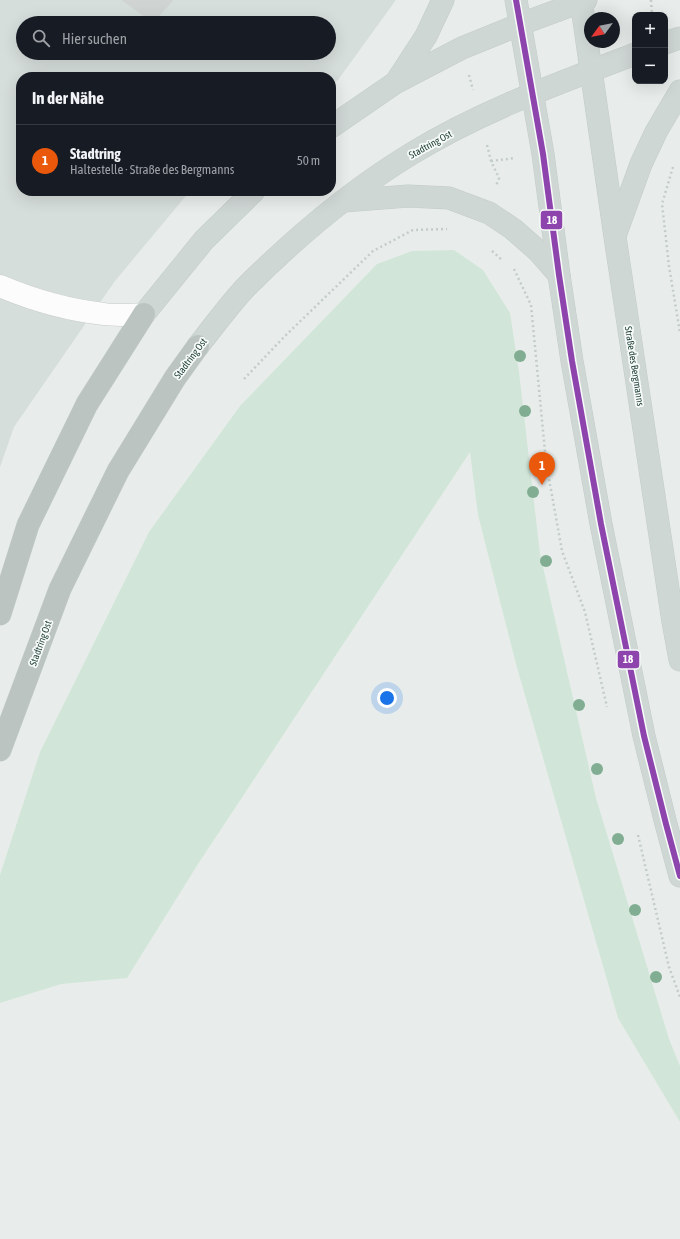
<!DOCTYPE html>
<html lang="de">
<meta charset="utf-8">
<style>
body{margin:0;font-family:"Asap Condensed",sans-serif;background:#242831;color:#f1f3f6}
.controls{position:absolute;right:12px;top:12px;display:grid;overflow:hidden;border-radius:8px;box-shadow:0 4px 16px #0002}
.controls button{width:36px;height:36px;display:grid;place-items:center;padding:0;border:0;border-bottom:1px solid #363941;background:#171b24;color:#f1f3f6;font:20px sans-serif}
.compass{position:absolute;left:584px;top:12px;width:36px;height:36px;border-radius:50%;background:#171b24;box-shadow:0 4px 16px #0002;rotate:237deg}
.you{position:absolute;left:387px;top:698px;width:14px;height:14px;margin:-10px;border:3px solid #fff;border-radius:50%;background:#1a73e8;box-shadow:0 0 0 6px #1a73e833}
.badge{display:grid;place-items:center;width:26px;height:26px;border-radius:50%;background:#ea580c;color:#fff;font-size:13px;font-weight:700}
.pin{position:absolute;translate:-50% -33px;filter:drop-shadow(0 1px 2px #0008)}
.pin::after{content:'';position:absolute;top:21px;width:14px;height:12px;background:inherit;clip-path:polygon(0 0,100% 0,50% 100%)}
.list{margin:0;padding:0;list-style:none}
h2{display:flex;justify-content:space-between;align-items:center;height:52px;margin:0;padding:0 16px;font-size:17px}
h2 small{font-size:13px;font-weight:400;color:#9ea1a6}
.list li{display:grid;grid-template-columns:26px 1fr auto;gap:12px;align-items:center;box-sizing:border-box;height:72px;padding:0 16px;border-top:1px solid #363941}
.list b{display:block;font-size:15px;white-space:nowrap}
.list p{margin:0;font-size:13px;white-space:nowrap;color:#9ea1a6}
.list em{font-size:13px;font-style:normal;color:#9ea1a6}
.icon{flex:none;width:22px;height:22px;fill:none;stroke:currentColor;stroke-width:2;stroke-linecap:round;stroke-linejoin:round}
.map{position:relative;flex:none;width:680px;height:1239px;overflow:hidden}
.search{position:absolute;background:#171b24;box-shadow:0 4px 16px #0002;left:16px;top:16px;width:320px;height:44px;display:flex;align-items:center;gap:10px;box-sizing:border-box;padding:0 14px;border-radius:22px;color:#9ea1a6;font-size:15px}
.panel{position:absolute;background:#171b24;box-shadow:0 4px 16px #0002;left:16px;top:72px;width:320px;height:124px;border-radius:16px}
.map>svg:first-child{display:block}
.built{fill:#d6dedb;fill-rule:evenodd}
.green{fill:#d1e6d8}
.building{fill:#cfd4d2;stroke:#d1d6d4}
.lines{fill:none;stroke-linecap:round;stroke-linejoin:round}
.minor-casing{stroke:#c5cac8;stroke-width:23}
.major-casing{stroke:#c3ccc9;stroke-width:23}
.highway-casing{stroke:#c3ccc9;stroke-width:23}
.path{stroke:#c3ccca;stroke-width:2.5;stroke-dasharray:2 3;stroke-linecap:butt}
.minor{stroke:#fcfcfc;stroke-width:22}
.major{stroke:#cfd7d5;stroke-width:22}
.highway{stroke:#bcc4c2;stroke-width:22}
.bus-1-casing{stroke:#f7fbf9;stroke-width:9}
.bus-1{stroke:#8e44ad;stroke-width:6}
.tree{fill:#81ae93}
.labels{text-anchor:middle;stroke-width:3.5;stroke-linejoin:round;paint-order:stroke}
.street-label{font-size:10px;fill:#24423a;stroke:#f7fbf9}
.line-badge{stroke:#f7fbf9;stroke-width:1.5}
.badge-label{font-size:11px;text-anchor:middle;font-weight:bold;fill:#fff}
</style>
<div class="map">
<svg width="680" height="1239" viewBox="0 0 680 1239">
<rect width="100%" height="100%" fill="#e8edeb"/>
<path class="built" d="M0,0H396L338,80L331,85V77H21V191H190L115,281L14,427L0,467ZM23,23H329V53H23Z"/>
<path class="green" d="M454,250L483,270L510,313L519,372L540,554L596,798L669,1039L680,1066V1122L618,1018L516,664L478,515L470,452L198,864L127,978L61,984L0,1003V875L40,752L149,532L240,406L377,264L412,251Z"/>
<path class="building" d="M122,0H173L153,23Z"/>
<g class="lines">
<defs>
<path id="minor" d="M0,286C33,300 68,310 104,314C117,316 131,315 144,314"/>
<g id="major">
<path d="M516,0L543,154L559,275L572,361L601,524L644,736L666,824L680,876"/>
<path d="M581,0L615,237L673,622L680,660"/>
<path d="M665,43L680,38"/>
<path d="M396,82L426,36L443,0"/>
<path d="M331,127L395,83L462,48L521,24L586,0"/>
<path d="M344,201L408,196L449,198L489,213L513,229L538,251L559,275"/>
<path d="M616,233L641,164L656,132L680,91"/>
<path d="M144,314L204,240L254,191"/>
<path d="M198,346C214,326 229,305 246,287C295,238 352,190 411,154C481,111 559,83 635,54"/>
</g>
<g id="highway">
<path d="M0,614L28,525L87,404L144,314"/>
<path d="M0,750L60,589L118,471L175,378L198,346"/>
</g>
</defs>
<use href="#minor" class="minor-casing"/>
<use href="#major" class="major-casing"/>
<use href="#highway" class="highway-casing"/>
<g class="path">
<path d="M651,0L652,15"/>
<path d="M469,75L473,90"/>
<path d="M487,145L491,161L499,178L496,186"/>
<path d="M491,161L515,158"/>
<path d="M673,167L662,204L669,266L680,333"/>
<path d="M492,251L502,260"/>
<path d="M514,269L531,305L546,462L562,551L585,612L607,707"/>
<path d="M244,379L285,336L373,251L413,230L447,229"/>
<path d="M638,835L669,967L680,997"/>
</g>
<use href="#minor" class="minor"/>
<use href="#major" class="major"/>
<use href="#highway" class="highway"/>
<defs>
<path id="bus-1" d="M516,0L543,154L559,275L572,361L601,524L644,736L666,824L680,876"/>
</defs>
<use href="#bus-1" class="bus-1-casing"/>
<use href="#bus-1" class="bus-1"/>
</g>
<g class="tree">
<circle cx="520" cy="356" r="6"/>
<circle cx="525" cy="411" r="6"/>
<circle cx="533" cy="492" r="6"/>
<circle cx="546" cy="561" r="6"/>
<circle cx="579" cy="705" r="6"/>
<circle cx="597" cy="769" r="6"/>
<circle cx="618" cy="839" r="6"/>
<circle cx="635" cy="910" r="6"/>
<circle cx="656" cy="977" r="6"/>
</g>
<g class="labels">
<g class="street-label">
<text transform="translate(430 144) rotate(-29)" y="4">Stadtring Ost</text>
<text transform="translate(190 358) rotate(-53)" y="4">Stadtring Ost</text>
<text transform="translate(635 366) rotate(81)" y="4">Straße des Bergmanns</text>
<text transform="translate(40 643) rotate(-70)" y="4">Stadtring Ost</text>
</g>
</g>
<g class="line-badge">
<rect x="540" y="210" width="23" height="20" rx="4" fill="#8e44ad"/>
<rect x="617" y="650" width="23" height="19" rx="4" fill="#8e44ad"/>
</g>
<g class="badge-label">
<text x="552" y="224">18</text>
<text x="628" y="663">18</text>
</g>
</svg>
<div class="controls">
<button>+</button>
<button>−</button>
</div>
<svg class="compass" viewBox="-18 -18 36 36"><path d="M0-13l5 13h-10z" fill="#e53935"/><path d="M0 13l5-13h-10z" fill="#9ea1a6"/></svg>
<div class="you"></div>
<div class="pin badge" style="left:542px;top:485px">1</div>
<div class="search"><svg class="icon" aria-label="search" viewBox="0 0 24 24"><circle cx="10" cy="10" r="6"/><path d="M15 15l6 6"/></svg>Hier suchen</div>
<section class="panel">
<h2>In der Nähe<small></small></h2>
<ul class="list">
<li><span class="badge">1</span><div><b>Stadtring</b><p>Haltestelle · Straße des Bergmanns</p></div><em>50 m</em></li>
</ul>
</section>
</div>
